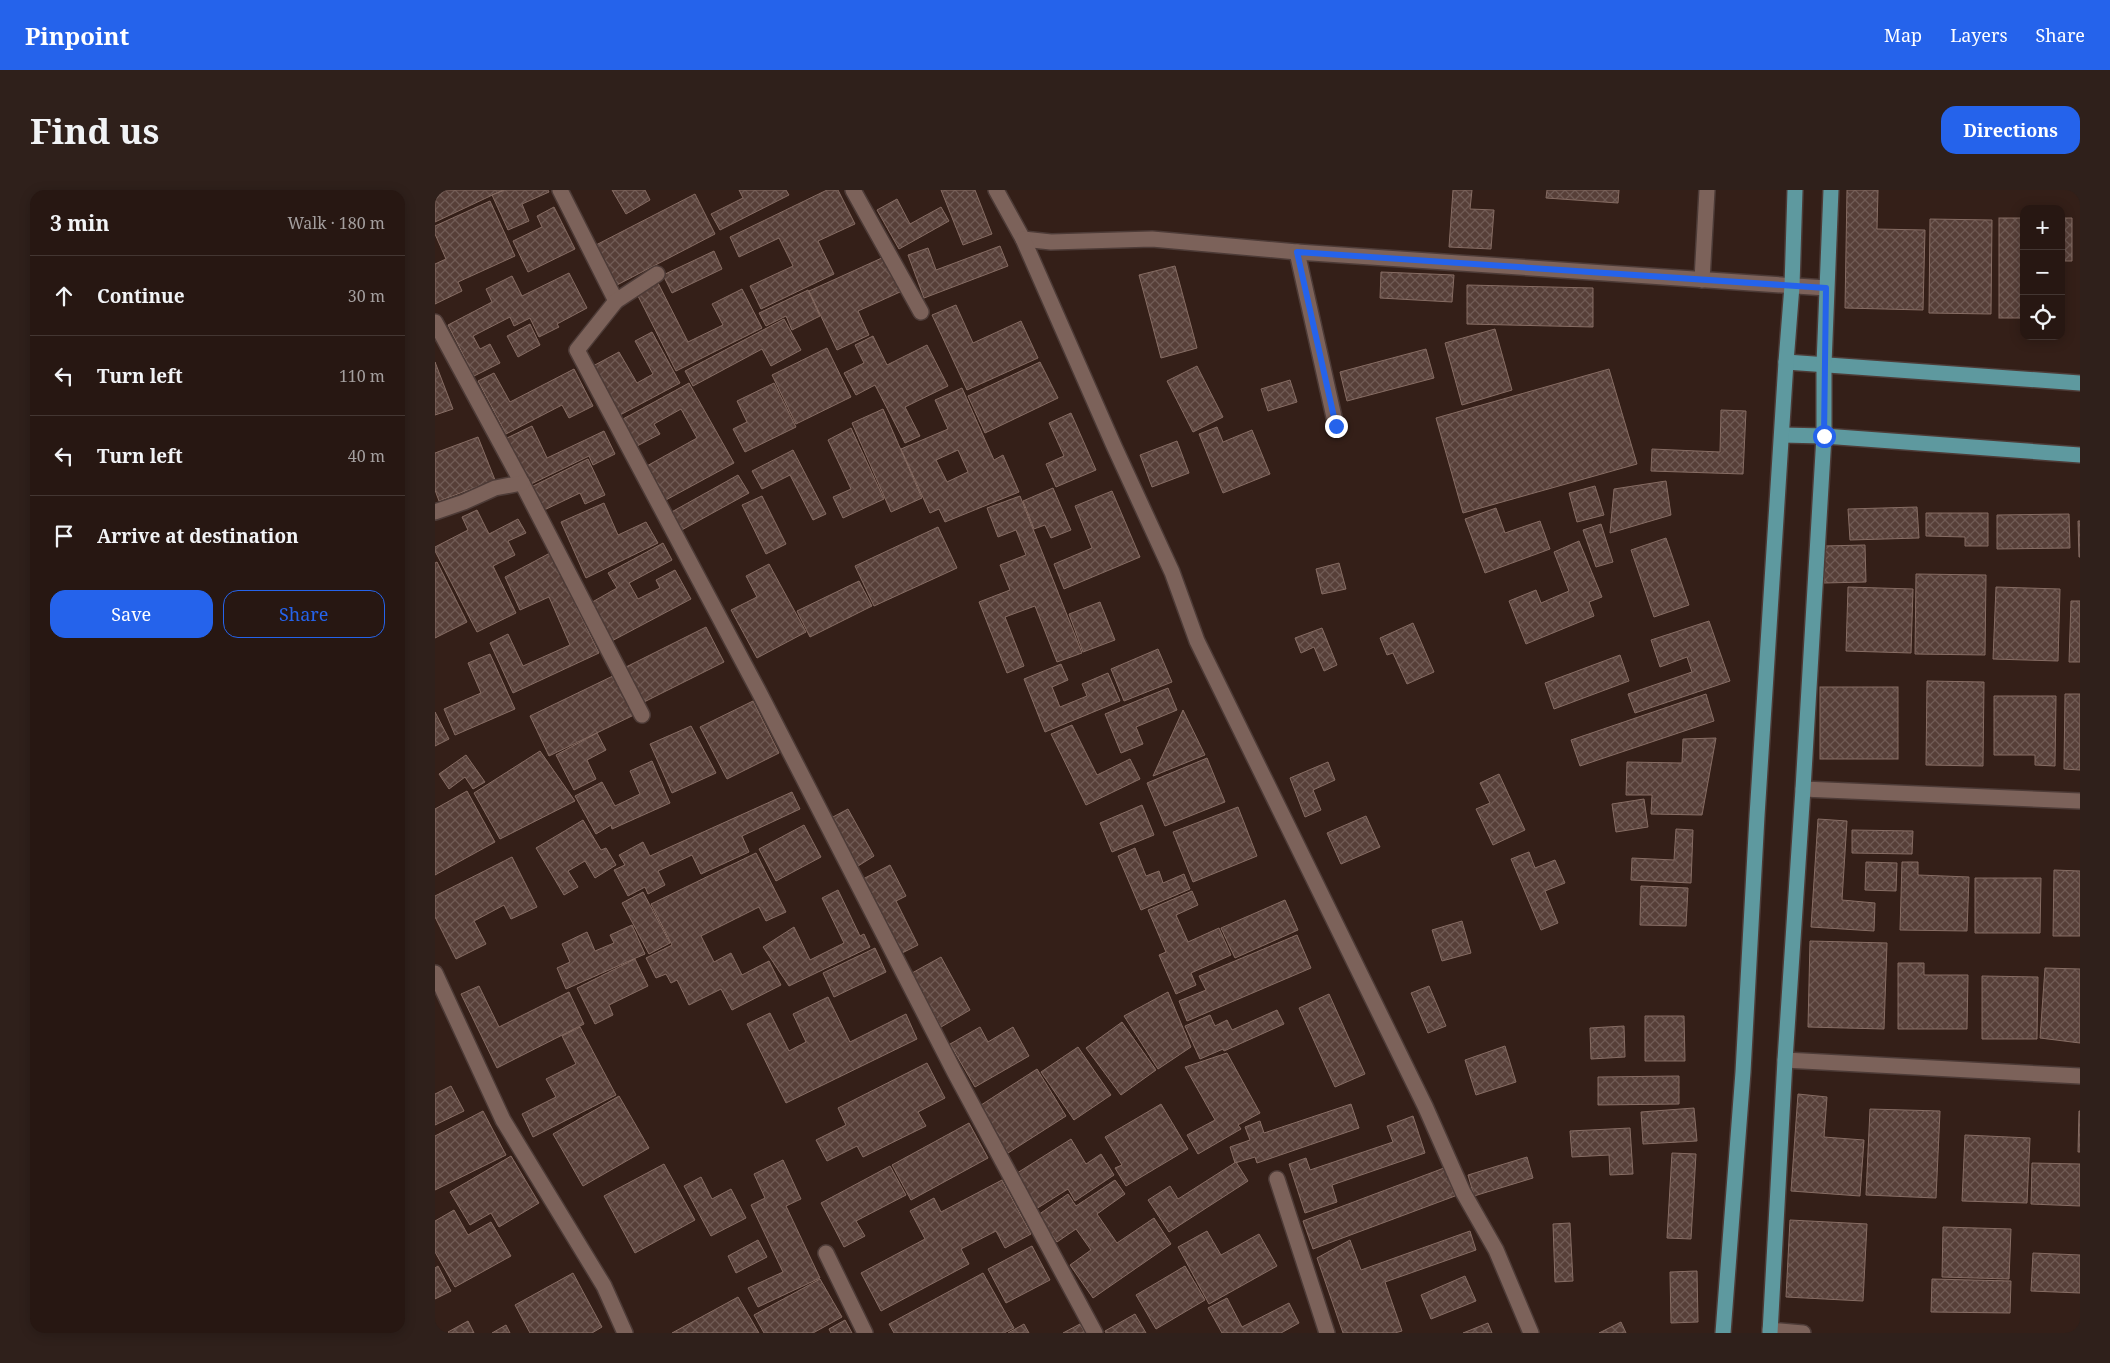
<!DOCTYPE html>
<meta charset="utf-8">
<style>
body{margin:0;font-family:"Noto Serif",serif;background:#2f201b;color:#f1f3f6}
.controls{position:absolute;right:15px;top:15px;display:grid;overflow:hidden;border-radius:10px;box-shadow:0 2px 12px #0003}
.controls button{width:45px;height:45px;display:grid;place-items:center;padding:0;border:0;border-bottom:1px solid #433632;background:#271712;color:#f1f3f6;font:25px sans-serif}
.stop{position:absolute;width:15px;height:15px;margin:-11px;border:4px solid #2563eb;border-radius:50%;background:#fff}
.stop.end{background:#2563eb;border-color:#fff;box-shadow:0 1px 5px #0008}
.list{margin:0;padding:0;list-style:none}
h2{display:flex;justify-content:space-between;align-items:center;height:65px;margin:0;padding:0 20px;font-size:21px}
h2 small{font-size:16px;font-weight:400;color:#a49f9f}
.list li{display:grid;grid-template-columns:32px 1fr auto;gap:15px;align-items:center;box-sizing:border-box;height:80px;padding:0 20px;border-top:1px solid #433632}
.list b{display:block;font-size:19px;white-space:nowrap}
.list em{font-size:16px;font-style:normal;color:#a49f9f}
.actions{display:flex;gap:10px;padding:15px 20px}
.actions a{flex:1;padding:11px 0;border:1px solid #2563eb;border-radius:15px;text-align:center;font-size:18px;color:#2563eb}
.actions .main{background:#2563eb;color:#fff}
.icon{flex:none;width:28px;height:28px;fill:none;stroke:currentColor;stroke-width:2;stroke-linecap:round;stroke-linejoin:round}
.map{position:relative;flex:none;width:1645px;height:1143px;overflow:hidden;border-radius:15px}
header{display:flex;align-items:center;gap:30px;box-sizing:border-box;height:70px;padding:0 25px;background:#2563eb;color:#fff}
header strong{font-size:24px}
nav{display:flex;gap:28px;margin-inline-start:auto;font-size:18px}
.intro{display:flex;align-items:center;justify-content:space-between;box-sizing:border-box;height:120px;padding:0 30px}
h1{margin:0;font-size:35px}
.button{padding:12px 22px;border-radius:15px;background:#2563eb;color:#fff;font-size:18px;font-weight:700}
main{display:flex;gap:30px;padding:0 30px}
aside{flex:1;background:#271712;border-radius:15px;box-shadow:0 2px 12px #0003}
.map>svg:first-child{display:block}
.building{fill:url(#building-cross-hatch);stroke:#866c63;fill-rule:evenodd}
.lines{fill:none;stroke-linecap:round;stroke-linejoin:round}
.minor-casing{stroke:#4d3b37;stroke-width:18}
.major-casing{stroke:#4d3b37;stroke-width:18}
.minor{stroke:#7c625a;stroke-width:15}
.major{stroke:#5e999f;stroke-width:15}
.route{stroke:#2563eb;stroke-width:6}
</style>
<header>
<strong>Pinpoint</strong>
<nav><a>Map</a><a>Layers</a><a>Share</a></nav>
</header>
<div class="intro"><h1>Find us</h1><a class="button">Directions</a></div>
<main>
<aside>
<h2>3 min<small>Walk · 180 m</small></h2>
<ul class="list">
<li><svg class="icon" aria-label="ahead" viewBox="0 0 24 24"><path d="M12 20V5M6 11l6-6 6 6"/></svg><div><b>Continue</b></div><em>30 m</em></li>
<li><svg class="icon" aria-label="left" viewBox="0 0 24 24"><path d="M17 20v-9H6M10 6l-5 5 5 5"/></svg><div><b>Turn left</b></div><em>110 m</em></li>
<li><svg class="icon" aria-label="left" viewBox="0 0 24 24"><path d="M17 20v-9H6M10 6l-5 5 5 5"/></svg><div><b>Turn left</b></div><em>40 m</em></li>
<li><svg class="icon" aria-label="arrive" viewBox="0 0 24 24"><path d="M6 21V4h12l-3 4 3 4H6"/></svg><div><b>Arrive at destination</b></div></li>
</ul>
<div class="actions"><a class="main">Save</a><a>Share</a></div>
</aside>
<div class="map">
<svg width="1645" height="1143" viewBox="0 0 1645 1143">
<defs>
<pattern id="building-cross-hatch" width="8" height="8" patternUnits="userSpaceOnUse" patternTransform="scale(1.25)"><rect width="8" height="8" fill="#573f38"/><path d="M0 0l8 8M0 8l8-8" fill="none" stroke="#705b55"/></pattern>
</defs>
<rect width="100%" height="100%" fill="#341f18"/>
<g class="building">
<path d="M0,0H68L0,32Z"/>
<path d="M70,0H113L114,2L87,14L94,31L73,40L57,5Z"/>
<path d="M177,0H210L215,10L191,24Z"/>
<path d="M304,0H351L354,5L285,40L276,24L308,8Z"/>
<path d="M392,0H403L420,34L383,51L399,84L326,119L315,96L358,76L344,48L304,67L295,47Z"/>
<path d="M506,0H540L557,44L528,55Z"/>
<path d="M1018,0H1037L1035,19L1059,20L1056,59L1014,57Z"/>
<path d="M1112,0H1184L1183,13L1111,8Z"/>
<path d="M1412,0H1443L1442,39L1490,40L1488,120L1410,118Z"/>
<path d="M260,4L280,44L180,96L159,56Z"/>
<path d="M462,9L475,34L506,17L514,31L464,59L442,20Z"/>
<path d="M55,11L80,66L23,92L27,101L0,114V74L11,69L0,44V36Z"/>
<path d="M119,17L140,59L93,82L78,51L107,37L102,26Z"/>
<rect x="1564" y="28" width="25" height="100"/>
<path d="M1626,28H1637V71H1628V128H1626Z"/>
<path d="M1495,29L1557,30L1556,124L1494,123Z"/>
<path d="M565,56L573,76L489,108L473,65L493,58L501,80Z"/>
<path d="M279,61L287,79L237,103L228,85Z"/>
<path d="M449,67L465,102L423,121L434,145L402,160L374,101Z"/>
<path d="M740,76L762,158L726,168L704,85Z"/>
<path d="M946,82L1019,85L1017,112L945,108Z"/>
<path d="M134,83L152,118L122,134L124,137L104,147L95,128L79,136L75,127L38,146L45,159L55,154L65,173L39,186L13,135L57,112L51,99L77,86L87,106Z"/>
<path d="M222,91L253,152L288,135L277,114L307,99L327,138L241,181L201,102Z"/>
<path d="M1032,95L1158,98V137L1032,134Z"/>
<path d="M373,100L385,126L357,140L351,126L331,136L324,123Z"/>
<path d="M521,115L538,153L586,131L603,168L532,200L497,125Z"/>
<path d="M349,129L366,160L336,176L327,159L258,196L250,181Z"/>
<path d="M95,134L105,155L83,167L72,146Z"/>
<path d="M1060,139L1077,200L1027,215L1010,153Z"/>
<path d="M217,142L245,193L185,225L158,176L184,162L202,193L218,184L200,151Z"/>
<path d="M438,146L452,175L492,155L513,196L470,217L485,246L470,253L440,195L421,205L409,183L429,173L420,155Z"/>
<path d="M392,158L416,207L361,234L337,185Z"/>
<path d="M991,159L999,188L912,211L905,182Z"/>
<path d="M0,172L18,219L0,225Z"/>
<path d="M605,172L623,208L550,243L533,206Z"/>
<path d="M762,176L788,227L758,242L732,191Z"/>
<path d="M139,179L158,216L134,228L127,215L71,244L43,191L59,183L75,212Z"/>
<path d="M1174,179L1202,274L1028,323L1001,228Z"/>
<path d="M855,190L862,212L833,221L826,199Z"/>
<path d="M254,193L299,273L229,311L210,277L262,248L246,219L219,234L225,244L202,256L188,229Z"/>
<path d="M339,193L361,237L310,262L298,239L312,232L302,211Z"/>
<path d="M527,198L559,270L568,265L584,302L510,332L504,319L495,323L466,259L513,239L500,210ZM523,260L533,282L512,292L501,270Z"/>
<path d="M448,219L487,308L456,322L417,233Z"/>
<path d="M1286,220L1311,221L1308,284L1216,281L1217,259L1285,262Z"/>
<path d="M636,223L661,280L621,297L611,274L629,266L614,233Z"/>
<path d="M97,236L112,268L169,241L180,264L158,275L154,266L94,295L72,248Z"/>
<path d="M782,237L788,252L817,240L835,284L788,303L764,244Z"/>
<path d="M416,238L449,309L408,328L398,307L416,299L393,250Z"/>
<path d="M43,247L60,290L4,311L0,300V263Z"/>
<path d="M742,251L754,283L717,297L705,265Z"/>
<path d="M358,260L391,324L378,330L355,285L327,299L317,281Z"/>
<path d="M153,269L170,305L150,314L145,303L107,321L96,297Z"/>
<path d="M303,285L314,303L243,342L233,324Z"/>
<path d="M1231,291L1236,325L1175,343L1179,299Z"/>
<path d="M1160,296L1169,325L1142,332L1134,303Z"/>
<path d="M618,298L636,340L616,348L610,335L599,339L588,311Z"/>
<path d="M677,301L705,367L629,399L619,374L657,358L640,316Z"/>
<path d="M327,306L351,354L331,364L307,315Z"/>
<path d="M585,306L647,463L622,472L600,416L570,427L589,476L572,483L544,412L575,400L565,375L591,365L581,340L563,347L552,318Z"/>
<path d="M169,313L183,345L211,332L223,353L151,388L126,332Z"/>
<path d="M1482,317L1484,348L1415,350L1413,319Z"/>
<path d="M1061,318L1070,343L1105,331L1115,359L1050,383L1030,329Z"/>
<path d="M42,320L54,344L83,329L91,343L73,351L80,365L58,376L81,423L42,442L0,361V357L33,340L27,327Z"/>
<path d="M1491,323H1553V356H1530V347L1491,346Z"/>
<path d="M1634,324L1635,358L1562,359V325Z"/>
<path d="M1643,331H1645V367H1644Z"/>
<path d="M1166,334L1178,372L1161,377L1148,340Z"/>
<path d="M503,337L522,378L439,416L420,376Z"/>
<path d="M1231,348L1254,415L1219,427L1196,360Z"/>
<path d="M1144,351L1167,407L1154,412L1159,426L1091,454L1074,411L1101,400L1106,413L1134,401L1119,362Z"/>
<path d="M228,353L237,370L194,393L203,409L225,398L221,390L240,380L256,409L173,453L152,415L182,398L173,383Z"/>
<path d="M1430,355L1431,392L1389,393V356Z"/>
<path d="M115,363L164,463L78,503L55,453L73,444L88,476L135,455L114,407L85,420L70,387Z"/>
<path d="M2,372L32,432L0,448V373Z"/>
<path d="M904,373L911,399L887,404L881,379Z"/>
<path d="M334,374L371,442L322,468L296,420L322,407L311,386Z"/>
<path d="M1481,384L1551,385L1550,465L1480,464Z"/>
<path d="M424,391L437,416L375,447L362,421Z"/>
<path d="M1413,397L1478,399L1476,463L1411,461Z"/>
<path d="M1561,397L1625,399L1623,471L1558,469Z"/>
<path d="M1636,411H1645V472H1634Z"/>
<path d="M665,412L680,450L648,462L634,424Z"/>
<path d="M1274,431L1295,491L1200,523L1193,504L1257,482L1252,467L1225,477L1216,450Z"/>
<path d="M978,433L999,482L972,494L958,463L952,465L945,448Z"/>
<path d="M271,437L289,472L205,514L187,479Z"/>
<path d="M887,438L902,475L889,481L879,457L866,463L860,448Z"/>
<path d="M723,459L737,492L689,511L676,479Z"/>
<path d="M55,464L80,519L20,545L9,519L46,503L33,473Z"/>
<path d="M1185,465L1194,491L1119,519L1110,493Z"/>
<path d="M626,474L633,490L617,497L625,517L652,506L647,494L673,483L685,511L610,542L589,489Z"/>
<path d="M182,484L201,524L114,566L95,526Z"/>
<path d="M1492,491L1549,492L1548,576L1491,575Z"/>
<rect x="1385" y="497" width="78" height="72"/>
<path d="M733,498L742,520L701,537L708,554L686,563L670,524Z"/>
<path d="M1271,504L1279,531L1145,576L1136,550Z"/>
<path d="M1630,504H1645V580L1629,579Z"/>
<path d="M1559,506H1621L1620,576L1600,575V565H1559Z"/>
<path d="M318,511L344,563L292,589L265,537Z"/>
<path d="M748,520L770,565L718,586Z"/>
<path d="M0,522L14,549L0,556Z"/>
<path d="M637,535L662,585L695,569L705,589L651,615L616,544Z"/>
<path d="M256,536L281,583L237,603L215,554Z"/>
<path d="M162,543L171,560L152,570L161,589L139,600L121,565Z"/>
<path d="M1281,548L1267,625L1216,624L1217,605H1191L1192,572L1247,573L1248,549Z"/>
<path d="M105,561L140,611L65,649L39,603Z"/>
<path d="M31,565L50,592L38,599L30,587L14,599L4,584Z"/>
<path d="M772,568L790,612L730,636L712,593Z"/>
<path d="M217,571L235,613L177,639L176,635L161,644L140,606L167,592L180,616L205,604L195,581Z"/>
<path d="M893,572L900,590L878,600L886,620L870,627L855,588Z"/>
<path d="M1064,584L1090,640L1058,655L1041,619L1055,613L1045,593Z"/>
<path d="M32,601L60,652L0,685V619Z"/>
<path d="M357,602L365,619L307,646L314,662L266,684L257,665L223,681L230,695L213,704L210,697L193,706L179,680L190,675L184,665L208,652L215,666Z"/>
<path d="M1209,609L1213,637L1181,642L1177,614Z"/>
<path d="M707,615L719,645L677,662L665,633Z"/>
<path d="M803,617L822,666L758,692L738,642Z"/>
<path d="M413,619L439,666L423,676L396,628Z"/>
<path d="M931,626L945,657L906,674L892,643Z"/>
<path d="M1383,629L1412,631L1407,710L1440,713L1439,741L1376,737Z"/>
<path d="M148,630L166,660L171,658L181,675L160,688L150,671L133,681L143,697L129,705L101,658Z"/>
<path d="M369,635L386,667L341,691L324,659Z"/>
<path d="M1241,639L1258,640L1256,693L1196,690L1197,668L1239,670Z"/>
<path d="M1417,640L1478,641L1477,664L1417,663Z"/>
<path d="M700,658L711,686L724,681L728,693L749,684L755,699L706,720L683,666Z"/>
<path d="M1094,662L1100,678L1120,670L1130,693L1110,701L1123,733L1106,740L1076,669Z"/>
<path d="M321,663L351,722L331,731L324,717L266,746L279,772L296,763L307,785L334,771L346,795L297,820L286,799L254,815L242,790L236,793L231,784L221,788L211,768L237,755L216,714Z"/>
<path d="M77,667L102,717L76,729L69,715L39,731L51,754L21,769L0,727V706Z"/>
<path d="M1431,672L1462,673L1461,701L1430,700Z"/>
<path d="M1467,672H1483V685L1534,687L1532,741L1465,740Z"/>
<path d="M455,675L471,706L461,711L483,755L467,763L428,689Z"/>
<path d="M1619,680L1645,681V746H1618Z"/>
<path d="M1540,688H1606L1605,743H1540Z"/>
<path d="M1206,696L1253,698L1251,736L1205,735Z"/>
<path d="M403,700L425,746L429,744L435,757L354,796L328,757L359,737L375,770L409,753L387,708Z"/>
<path d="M757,701L763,715L741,725L753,752L784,738L796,765L756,783L761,795L741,804L724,765L731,762L713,720Z"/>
<path d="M208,702L235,753L214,764L187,713Z"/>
<path d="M850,710L863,740L800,768L786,738Z"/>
<path d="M1027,731L1036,763L1007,771L997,740Z"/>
<path d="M197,735L210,764L131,799L122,778L135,772L127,754L152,742L160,761L179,753L175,745Z"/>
<path d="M862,745L876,778L752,831L744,811L771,800L764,786Z"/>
<path d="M1375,751L1452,753L1449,839L1373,837Z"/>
<path d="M440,758L451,782L399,807L388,783Z"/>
<path d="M506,767L535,820L506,837L477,783Z"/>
<path d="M200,769L213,796L174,815L178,825L160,834L142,798Z"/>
<path d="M1463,773H1489V785H1533L1532,839H1463Z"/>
<path d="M1610,778L1645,779V853L1605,848Z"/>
<path d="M1547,786L1603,787L1602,849H1547Z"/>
<path d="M44,796L64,837L134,802L149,834L62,878L26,804Z"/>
<path d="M994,796L1011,836L993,843L976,803Z"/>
<path d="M733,802L756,857L723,879L689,826Z"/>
<path d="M894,804L930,884L900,897L864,818Z"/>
<path d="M393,807L415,852L471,824L482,849L351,913L312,834L335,823L354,861L371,852L358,824Z"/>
<path d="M842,820L849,834L789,861L788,859L765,869L750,836L775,825L780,836L792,830L797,840Z"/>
<path d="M1210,826H1249L1250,871H1210Z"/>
<path d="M687,832L721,880L686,905L651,858Z"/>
<path d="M1189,836L1190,867L1156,869L1155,838Z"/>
<path d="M145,837L181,905L98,947L87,924L121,907L111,889L141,874L127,846Z"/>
<path d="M545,837L553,852L578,837L594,866L540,897L515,854Z"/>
<path d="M1070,856L1081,892L1041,905L1030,870Z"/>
<path d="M643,857L676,905L639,930L606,882Z"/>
<path d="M792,863L825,923L803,935L806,939L763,964L752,945L780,930L750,877Z"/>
<path d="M492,873L510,908L483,922L491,936L428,967L422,956L392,971L381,950L411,935L403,918Z"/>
<path d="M602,879L631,926L573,963L543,917Z"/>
<path d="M1244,886V914L1163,915V887Z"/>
<path d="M16,896L29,921L0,935V904Z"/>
<path d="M1363,904L1392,907L1389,947L1429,950L1425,1006L1356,1001Z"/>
<path d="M184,906L214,958L148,996L118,944Z"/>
<path d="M726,914L753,959L691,996L680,978L687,975L670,947Z"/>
<path d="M916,914L924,938L822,973L820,967L800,973L795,957L815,950L810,937L825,931L829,943Z"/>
<path d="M1259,918L1262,951L1208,954L1206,922Z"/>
<path d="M1435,919L1505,921L1501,1008L1431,1005Z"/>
<path d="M48,921L71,965L0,1000V946Z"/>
<path d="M1644,921H1645V962H1643Z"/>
<path d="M978,926L990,963L897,995L902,1012L870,1023L854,974L871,968L875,980L958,952L952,936Z"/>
<path d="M534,933L553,968L476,1010L457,975Z"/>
<path d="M1195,938L1198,984L1175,985L1174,965L1137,967L1135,941Z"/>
<path d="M1530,945L1595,948L1592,1013L1527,1011Z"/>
<path d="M636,949L651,974L666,964L679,985L640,1011L633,999L601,1019L579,985Z"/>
<path d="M1237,963L1261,964L1256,1049L1232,1048Z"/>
<path d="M76,966L104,1013L64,1037L56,1023L35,1035L15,1002Z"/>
<path d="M1092,967L1098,988L1039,1006L1033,985Z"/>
<path d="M348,970L366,1009L351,1016L385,1088L323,1117L313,1098L348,1082L316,1015L330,1008L319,984Z"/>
<path d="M801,972L813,991L734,1042L713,1010L735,996L743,1009Z"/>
<path d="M1597,973L1645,974V1016L1596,1014Z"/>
<path d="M229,974L260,1030L200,1063L169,1006Z"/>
<path d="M455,976L471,1005L421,1031L430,1046L409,1057L386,1013Z"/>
<path d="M1009,978L1020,1006L878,1059L868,1031Z"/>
<path d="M266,987L277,1009L296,999L311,1028L276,1046L249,996Z"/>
<path d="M567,990L596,1044L570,1058L561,1041L526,1059L534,1074L446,1121L426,1083L490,1049L475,1021L499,1008L506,1022Z"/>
<path d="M680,990L690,1004L662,1024L682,1053L719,1028L736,1054L658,1108L635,1075L656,1060L641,1039L622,1052L603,1025L633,1004L641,1016Z"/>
<path d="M19,1020L33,1045L56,1032L76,1066L20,1097L0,1062V1031Z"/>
<path d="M1355,1030L1432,1034L1428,1111L1351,1107Z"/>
<path d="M1135,1033L1138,1091L1120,1092L1118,1034Z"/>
<path d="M1508,1037L1576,1039L1574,1089L1507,1087Z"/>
<path d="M772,1041L786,1065L824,1044L842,1076L774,1114L743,1057Z"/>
<path d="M1035,1041L1041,1060L950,1092L967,1141L960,1143H908L882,1068L915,1050L926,1080Z"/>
<path d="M323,1050L332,1067L301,1083L293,1066Z"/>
<path d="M597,1056L615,1090L571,1113L553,1079Z"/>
<path d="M1598,1063L1645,1065V1103L1596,1101Z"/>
<path d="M3,1076L16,1101L0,1109V1078Z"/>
<path d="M750,1076L770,1110L721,1139L701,1105Z"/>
<path d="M1262,1081L1263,1132L1236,1133L1235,1082Z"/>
<path d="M138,1083L167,1137L157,1143H95L80,1115Z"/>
<path d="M548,1083L579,1138L569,1143H459L454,1134Z"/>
<path d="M1030,1086L1041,1111L996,1129L986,1105Z"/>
<path d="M385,1089L407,1127L378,1143H329L319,1125Z"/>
<path d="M1497,1089L1576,1091L1575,1123L1496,1122Z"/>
<path d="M303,1107L324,1143H237Z"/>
<path d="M792,1108L807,1137L854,1113L864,1133L846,1143H787L773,1118Z"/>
<path d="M700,1124L711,1143H671L670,1141Z"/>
<path d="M410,1130L417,1143H396L394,1139Z"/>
<path d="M33,1131L39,1143H14L13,1142Z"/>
<path d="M1186,1132L1191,1143H1164Z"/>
<path d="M1053,1133L1057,1143H1028Z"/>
<path d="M589,1134L594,1143H573Z"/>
<path d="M645,1134L650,1143H628Z"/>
<path d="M71,1135L75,1143H57Z"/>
</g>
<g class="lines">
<defs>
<g id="minor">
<path d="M125,0L181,111"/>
<path d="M418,0L486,122"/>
<path d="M561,0L588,49L616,52L717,49L862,62L1391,98"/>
<path d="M588,49L679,256L737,382L762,451L990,916L1028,1002L1061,1060L1096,1143"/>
<path d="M862,62L901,236"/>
<path d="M222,84L181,111L142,160L324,502L520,883L660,1143"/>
<path d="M1267,90L1272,0"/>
<path d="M0,132L87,293L207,525"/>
<path d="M0,322L29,312L60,298L87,293"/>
<path d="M1368,599L1645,611"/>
<path d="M0,783L68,930L169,1096L190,1143"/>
<path d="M1350,870L1645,886"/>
<path d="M842,989L892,1143"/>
<path d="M391,1063L430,1143"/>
<path d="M1335,1140L1368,1143"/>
</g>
<g id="major">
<path d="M1351,172L1645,193"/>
<path d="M1347,245L1389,246L1645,265"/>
<path d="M1288,1143L1308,882L1322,626L1351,172L1357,96L1360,0"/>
<path d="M1335,1143L1350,870L1368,599L1389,246V174L1396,0"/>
</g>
</defs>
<use href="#minor" class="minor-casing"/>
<use href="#major" class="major-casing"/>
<use href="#minor" class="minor"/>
<use href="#major" class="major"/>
</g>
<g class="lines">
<path class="route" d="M901,236L862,62L1391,98L1389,246"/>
</g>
</svg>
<div class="controls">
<button>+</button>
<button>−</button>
<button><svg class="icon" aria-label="locate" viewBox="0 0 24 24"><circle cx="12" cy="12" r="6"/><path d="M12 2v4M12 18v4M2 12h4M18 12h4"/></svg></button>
</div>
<div class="stop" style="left:1389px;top:246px"></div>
<div class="stop end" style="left:901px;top:236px"></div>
</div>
</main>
